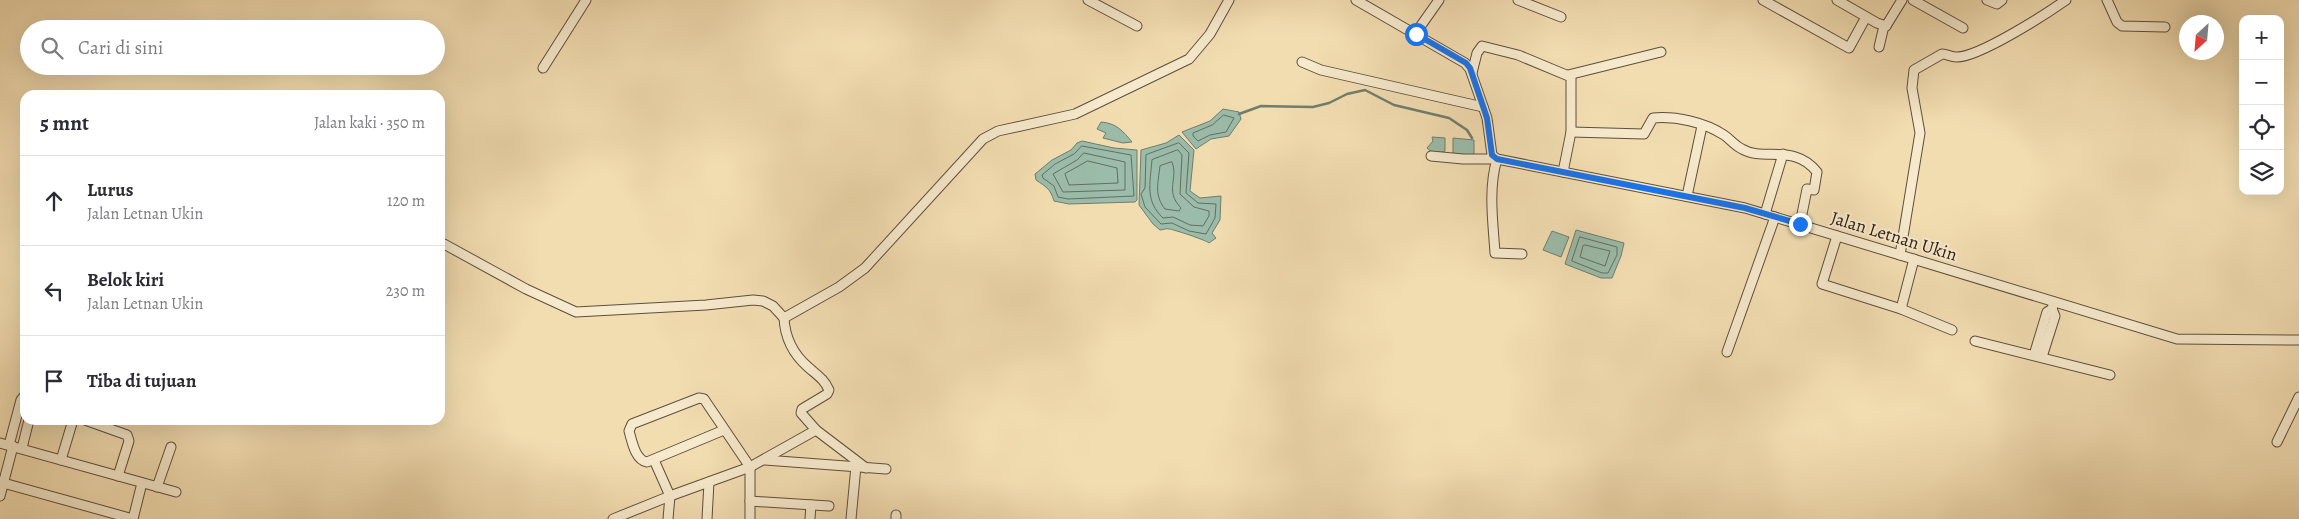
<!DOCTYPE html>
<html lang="id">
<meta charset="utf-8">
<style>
body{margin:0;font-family:Alegreya,serif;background:#f2f2f3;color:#2b2b33}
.controls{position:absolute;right:15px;top:15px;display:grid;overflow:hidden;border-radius:10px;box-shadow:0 5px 20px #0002}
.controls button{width:45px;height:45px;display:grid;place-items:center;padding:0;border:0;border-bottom:1px solid #e1e1e2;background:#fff;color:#2b2b33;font:25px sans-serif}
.compass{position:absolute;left:2179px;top:15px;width:45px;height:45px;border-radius:50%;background:#fff;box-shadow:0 5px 20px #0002;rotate:206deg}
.stop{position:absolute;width:15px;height:15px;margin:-11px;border:4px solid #1a73e8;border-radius:50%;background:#fff}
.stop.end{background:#1a73e8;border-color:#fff;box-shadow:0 1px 5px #0008}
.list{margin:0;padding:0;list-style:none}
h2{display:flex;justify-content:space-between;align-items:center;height:65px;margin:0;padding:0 20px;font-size:21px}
h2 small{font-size:16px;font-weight:400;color:#7c7c81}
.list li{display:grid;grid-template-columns:32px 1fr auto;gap:15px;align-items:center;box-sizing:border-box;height:90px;padding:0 20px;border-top:1px solid #e1e1e2}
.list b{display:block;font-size:19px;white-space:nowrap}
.list p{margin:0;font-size:16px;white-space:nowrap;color:#7c7c81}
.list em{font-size:16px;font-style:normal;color:#7c7c81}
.icon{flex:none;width:28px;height:28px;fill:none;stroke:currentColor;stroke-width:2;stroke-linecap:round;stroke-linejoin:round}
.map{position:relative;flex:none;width:2299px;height:519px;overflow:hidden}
.search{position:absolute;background:#fff;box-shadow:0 5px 20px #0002;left:20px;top:20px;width:425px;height:55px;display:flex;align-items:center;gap:12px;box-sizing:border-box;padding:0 18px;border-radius:28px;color:#7c7c81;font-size:19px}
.panel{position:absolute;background:#fff;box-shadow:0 5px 20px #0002;left:20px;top:90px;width:425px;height:335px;border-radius:15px}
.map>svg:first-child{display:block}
.water{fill:#9bbcaa;stroke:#6f7e6f}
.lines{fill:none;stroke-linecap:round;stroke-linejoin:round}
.shore{stroke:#646e60;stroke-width:1}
.stream{stroke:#6f7e6f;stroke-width:2.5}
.minor-casing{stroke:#5e4f3e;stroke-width:11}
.minor{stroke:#f7e9cc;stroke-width:9}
.route{stroke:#1a73e8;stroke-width:6}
.labels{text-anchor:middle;stroke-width:4;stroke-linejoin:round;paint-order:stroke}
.street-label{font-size:18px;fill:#2d2017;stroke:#f7e9cc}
</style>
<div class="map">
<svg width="2299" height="519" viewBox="0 0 2299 519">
<rect width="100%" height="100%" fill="#f2ddb1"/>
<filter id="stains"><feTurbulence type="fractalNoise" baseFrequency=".004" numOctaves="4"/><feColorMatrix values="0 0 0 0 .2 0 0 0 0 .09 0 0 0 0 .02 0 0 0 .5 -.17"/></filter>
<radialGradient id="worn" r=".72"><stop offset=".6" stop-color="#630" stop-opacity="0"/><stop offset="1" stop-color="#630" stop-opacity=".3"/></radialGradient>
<g class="water">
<path d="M1223,109L1239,112L1241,119L1229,136L1211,139L1196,149L1182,132L1210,121Z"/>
<path d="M1101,122C1116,123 1123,131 1132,142L1123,143L1103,138L1106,133L1097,129Z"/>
<path d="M1179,135L1194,150L1190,191L1200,198L1221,196L1220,220L1212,233L1216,238L1209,243C1206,240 1172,229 1169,229C1166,228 1163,230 1160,230L1153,224L1139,205L1141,150L1166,143Z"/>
<path d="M1432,137L1445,138V151C1440,154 1431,153 1427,148L1433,141Z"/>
<path d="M1453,138L1474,140V157L1453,153Z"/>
<path d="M1082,141L1114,148L1137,150V200L1135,202L1069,204L1054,201C1050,188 1046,187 1036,180L1035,174L1052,160L1071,150L1077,143Z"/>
<path d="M1576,230L1624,243L1621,256L1612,278H1601L1565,264Z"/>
<path d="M1552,231L1569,237L1561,257L1543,250Z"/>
</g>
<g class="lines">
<g class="shore">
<path d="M1224,115L1234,118L1226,132L1210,135L1198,141L1193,136V133L1212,125Z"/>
<path d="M1179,143L1189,153L1186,193L1198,203L1216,204L1215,218L1206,234L1189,231L1172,223L1161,224L1145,207L1141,194L1145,188L1146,155Z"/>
<path d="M1082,146L1131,155L1134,196L1068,199L1058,197L1054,186L1043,178L1042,175L1055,164L1074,154Z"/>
<path d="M1178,150L1182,155L1180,194L1194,207L1209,211V216L1203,226L1190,225L1173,217L1163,218C1145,201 1150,184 1152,160Z"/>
<path d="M1084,153L1125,162V190L1063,192L1053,174L1077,160Z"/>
<path d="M1088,161L1117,168L1118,183L1069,185L1065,174Z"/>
<path d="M1172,162C1179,179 1164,190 1181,208L1179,211L1165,209C1154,195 1158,184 1160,166Z"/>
<path d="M1580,237L1617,247V255L1608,273H1602L1572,261Z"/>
<path d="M1585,245L1610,251L1605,266L1580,257L1583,246Z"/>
</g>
<path class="stream" d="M1239,114L1261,106L1313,107L1329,103L1347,94L1365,90L1394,105L1449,118L1467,130L1472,138"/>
<defs>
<g id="minor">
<path d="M1088,0L1137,26"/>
<path d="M1356,0L1465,63L1470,69L1487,118L1492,155L1497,159L1745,208L2177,339L2299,340"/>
<path d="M1518,0L1561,17"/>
<path d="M1763,0L1849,48L1866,17"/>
<path d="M1837,0L1877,23L1886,26L1902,0"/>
<path d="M1913,0L1963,28"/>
<path d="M1987,0L1997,4L2002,0"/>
<path d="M2107,0L2117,22L2122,26L2165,27"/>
<path d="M1415,34L1439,0"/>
<path d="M1879,47L1884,26H1886"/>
<path d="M1302,62L1321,70L1483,107"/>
<path d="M543,68L586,0"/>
<path d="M1472,73L1477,53L1482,46L1518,55L1571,77V132L1563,172"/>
<path d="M1568,75L1661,52"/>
<path d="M1571,132L1644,134L1653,118C1676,116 1704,122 1724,135C1730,139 1735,146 1742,149C1764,162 1794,143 1817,172L1814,190L1807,189L1800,224"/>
<path d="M1431,156L1463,159H1497C1488,189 1493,222 1495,253L1522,254"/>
<path d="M1687,196L1702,126"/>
<path d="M1765,214L1783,154"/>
<path d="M1837,236L1822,284L1901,309L1952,330"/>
<path d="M440,244H444L526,289L576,312L706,305L753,300L763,301L773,306L784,318L839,287L865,268L983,139L998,131L1075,114L1189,59L1210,34L1229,0"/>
<path d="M1900,255L1920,133L1912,88L1914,70L1942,54C1947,54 1951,57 1956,57C1978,58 2046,14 2066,0"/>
<path d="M1901,309L1914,259"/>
<path d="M784,318C785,338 793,354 808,367C817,375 824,379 829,390L827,394L802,409L801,413L816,430L866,468"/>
<path d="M1975,341L2110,375"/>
<path d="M1727,352L1775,217"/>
<path d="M2034,355L2047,312L2052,309L2054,302"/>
<path d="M2042,357L2055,316L2052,309"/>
<path d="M85,420L127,435L129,441L118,476"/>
<path d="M724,430L647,462C635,460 632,441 629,431L632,424L699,398L704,399L750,467V519"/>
<path d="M2277,442L2299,397"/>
<path d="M0,443L176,492"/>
<path d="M9,445L21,400L25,395"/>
<path d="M22,448L29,420"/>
<path d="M61,460L73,420"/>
<path d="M654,460L670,496L668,519"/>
<path d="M765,460L886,469"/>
<path d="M0,482L133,519"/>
<path d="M157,487L171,447"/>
<path d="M0,496L13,446"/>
<path d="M750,501L829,506"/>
<path d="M133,519L142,483"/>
<path d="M613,519L670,496L750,467L816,430"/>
<path d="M707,519L709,482"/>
<path d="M810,519L811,505"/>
<path d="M851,519L856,466"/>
<path d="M896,519V515"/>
</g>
</defs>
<use href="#minor" class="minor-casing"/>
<use href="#minor" class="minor"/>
</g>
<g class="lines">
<path class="route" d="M1416,34L1466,63L1470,68L1487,118L1492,155L1497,159L1745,208L1800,224"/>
</g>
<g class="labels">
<g class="street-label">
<text transform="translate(1894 236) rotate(17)" y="6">Jalan Letnan Ukin</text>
</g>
</g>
<rect width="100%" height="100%" filter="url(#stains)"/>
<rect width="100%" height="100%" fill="url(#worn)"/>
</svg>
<div class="controls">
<button>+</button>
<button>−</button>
<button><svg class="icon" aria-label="locate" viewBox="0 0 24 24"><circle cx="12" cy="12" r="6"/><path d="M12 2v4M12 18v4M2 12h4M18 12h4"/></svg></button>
<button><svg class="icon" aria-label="layers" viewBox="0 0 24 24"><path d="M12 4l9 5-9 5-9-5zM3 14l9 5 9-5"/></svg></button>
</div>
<svg class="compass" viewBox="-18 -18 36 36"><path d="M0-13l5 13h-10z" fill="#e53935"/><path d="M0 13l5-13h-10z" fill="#7c7c81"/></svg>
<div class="stop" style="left:1416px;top:34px"></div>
<div class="stop end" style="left:1800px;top:224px"></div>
<div class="search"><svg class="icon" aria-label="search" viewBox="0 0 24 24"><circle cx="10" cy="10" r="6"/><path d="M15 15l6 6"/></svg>Cari di sini</div>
<section class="panel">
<h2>5 mnt<small>Jalan kaki · 350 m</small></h2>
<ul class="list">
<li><svg class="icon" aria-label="ahead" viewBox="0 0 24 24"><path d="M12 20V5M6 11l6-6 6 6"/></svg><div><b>Lurus</b><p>Jalan Letnan Ukin</p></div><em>120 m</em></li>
<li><svg class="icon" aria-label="left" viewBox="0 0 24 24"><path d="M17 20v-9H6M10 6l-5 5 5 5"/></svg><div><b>Belok kiri</b><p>Jalan Letnan Ukin</p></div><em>230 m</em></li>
<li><svg class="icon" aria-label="arrive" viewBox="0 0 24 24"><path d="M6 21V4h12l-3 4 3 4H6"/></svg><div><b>Tiba di tujuan</b></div></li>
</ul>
</section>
</div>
